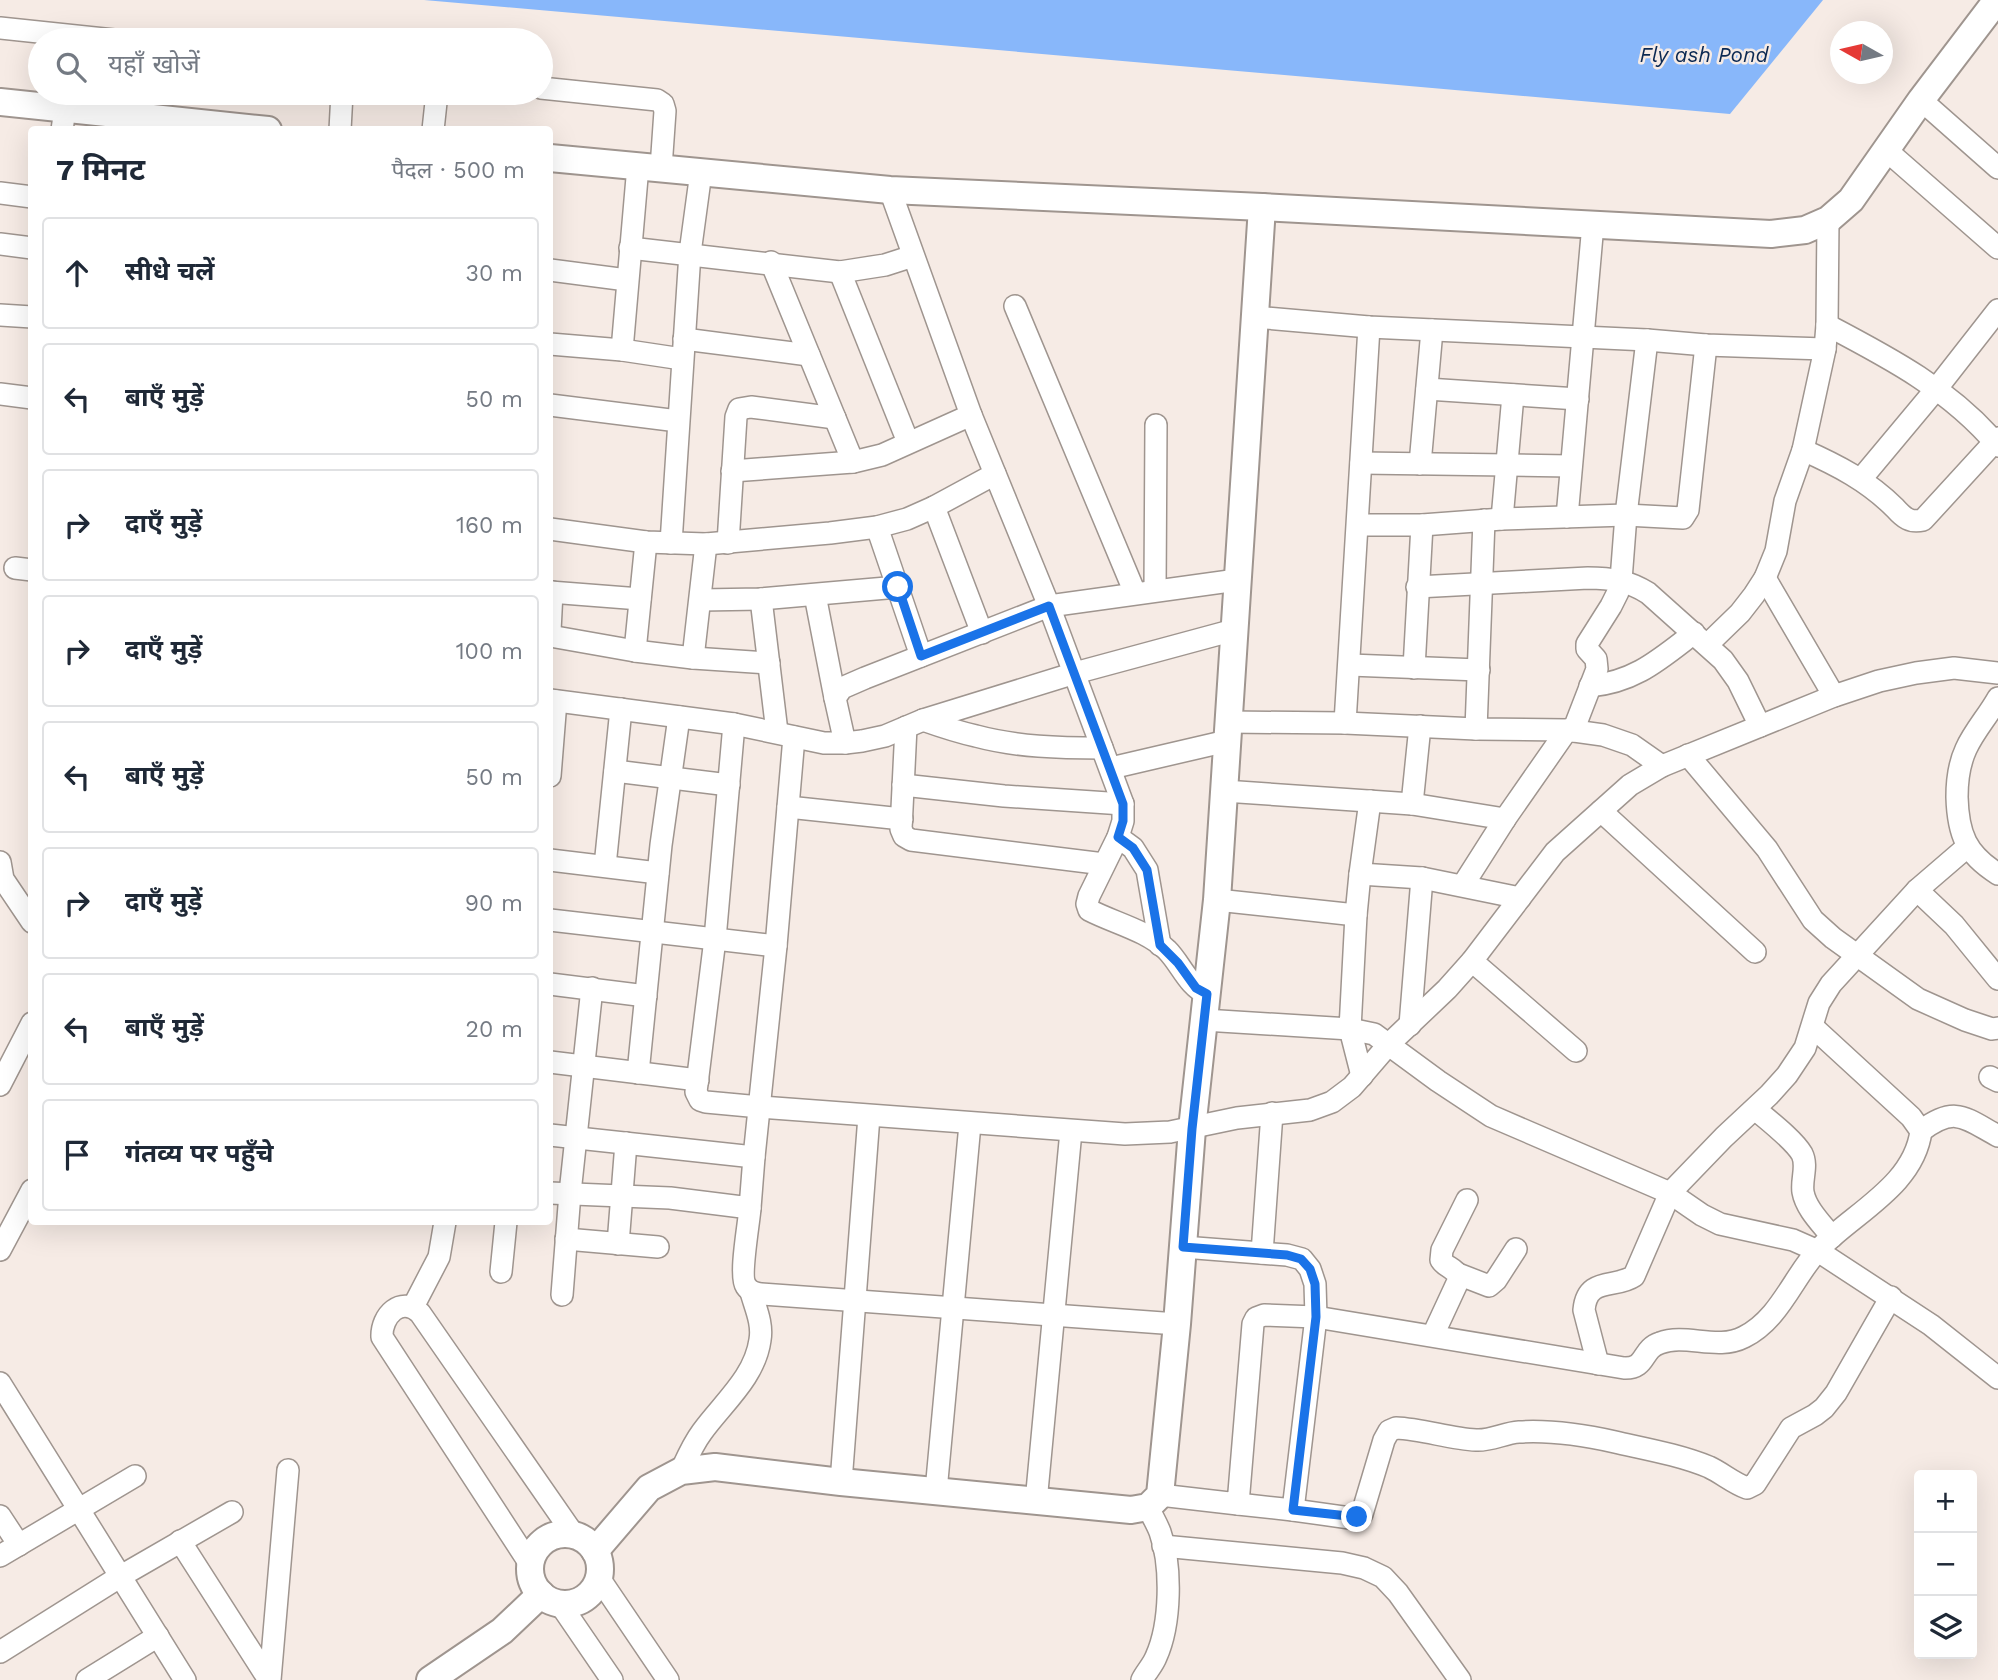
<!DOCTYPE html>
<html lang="hi">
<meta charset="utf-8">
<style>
body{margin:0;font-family:"Work Sans","Noto Sans Devanagari",sans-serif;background:#f6f6f7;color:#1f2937}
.controls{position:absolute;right:21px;bottom:21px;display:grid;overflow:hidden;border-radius:7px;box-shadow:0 7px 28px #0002}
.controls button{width:63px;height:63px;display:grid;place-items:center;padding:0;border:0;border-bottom:2px solid #e0e1e3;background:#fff;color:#1f2937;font:35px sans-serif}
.compass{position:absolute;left:1830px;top:21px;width:63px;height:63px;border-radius:50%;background:#fff;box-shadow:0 7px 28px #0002;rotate:278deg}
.stop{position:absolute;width:21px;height:21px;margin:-16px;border:5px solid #1a73e8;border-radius:50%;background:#fff}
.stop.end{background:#1a73e8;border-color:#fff;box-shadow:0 2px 7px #0008}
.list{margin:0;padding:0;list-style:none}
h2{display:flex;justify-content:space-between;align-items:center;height:91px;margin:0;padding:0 28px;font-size:30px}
h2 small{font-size:23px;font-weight:400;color:#747a83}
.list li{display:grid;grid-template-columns:46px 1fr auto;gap:21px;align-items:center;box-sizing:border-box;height:112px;margin:0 14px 14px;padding:0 14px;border:2px solid #e0e1e3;border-radius:7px}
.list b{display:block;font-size:26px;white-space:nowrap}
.list em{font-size:23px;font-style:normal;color:#747a83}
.icon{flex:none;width:38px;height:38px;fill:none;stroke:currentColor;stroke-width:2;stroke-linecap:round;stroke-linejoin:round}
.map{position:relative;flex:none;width:1998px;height:1680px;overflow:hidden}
.search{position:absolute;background:#fff;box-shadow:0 7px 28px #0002;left:28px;top:28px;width:525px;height:77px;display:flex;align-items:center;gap:18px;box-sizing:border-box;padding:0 24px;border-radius:38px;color:#747a83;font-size:26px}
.panel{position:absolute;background:#fff;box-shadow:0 7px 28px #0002;left:28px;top:126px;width:525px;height:1099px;border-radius:7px}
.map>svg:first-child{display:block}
.water{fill:#88b7fa}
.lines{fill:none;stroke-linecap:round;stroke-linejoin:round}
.minor-casing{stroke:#9f958f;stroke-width:24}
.tertiary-casing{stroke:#9f958f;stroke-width:30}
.minor{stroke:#fff;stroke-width:21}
.tertiary{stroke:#fff;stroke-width:26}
.route{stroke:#1a73e8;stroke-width:9}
.labels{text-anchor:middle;stroke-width:5;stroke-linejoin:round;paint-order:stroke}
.water-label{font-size:21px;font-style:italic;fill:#0a2852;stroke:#f6ebe5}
</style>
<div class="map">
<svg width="1998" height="1680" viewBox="0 0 1998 1680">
<rect width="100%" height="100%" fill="#f6ebe5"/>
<path class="water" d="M424,0H1823L1730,114Z"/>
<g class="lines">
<defs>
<g id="minor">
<path d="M0,28L114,40"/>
<path d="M541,88L657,100L663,104L665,111L661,168"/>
<path d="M1921,100L1998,168"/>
<path d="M62,130L65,109"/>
<path d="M340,130L342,93"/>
<path d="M433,130L437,93"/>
<path d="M1886,150L1998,248"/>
<path d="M890,190L971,415L1049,606L1123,804V821L1118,837L1089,896L1087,904L1089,910C1114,923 1146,930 1167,950C1181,964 1188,986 1207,994"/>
<path d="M0,193L32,197"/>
<path d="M0,244L32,248"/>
<path d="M630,248L840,272L885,265L913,256"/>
<path d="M771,262L853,462"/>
<path d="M550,270L627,280"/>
<path d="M840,272L908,442"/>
<path d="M1015,306L1135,593"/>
<path d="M0,315L32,317"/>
<path d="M1254,317L1369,327L1647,340L1706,345L1825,349"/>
<path d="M1827,325C1890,358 1951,390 1998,446"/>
<path d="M684,339L809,355"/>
<path d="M550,344L622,350L682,359"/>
<path d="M622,350L638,166"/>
<path d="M1427,389L1578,399"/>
<path d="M0,394L32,398"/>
<path d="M550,405L678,421"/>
<path d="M1803,450C1837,465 1868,481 1895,508C1904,518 1910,523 1923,520L1998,438"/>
<path d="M1361,463L1571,466"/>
<path d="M1420,464L1432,330"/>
<path d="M732,471L853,462L882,455L971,415"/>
<path d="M1861,479L1937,388L1998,310"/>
<path d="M934,507L982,633"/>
<path d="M1567,517L1593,224"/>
<path d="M1502,519L1513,395"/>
<path d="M1358,525H1422L1502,519L1626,515L1683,518L1688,510L1706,345"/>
<path d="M877,527L921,656"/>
<path d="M550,529L646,542L706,544L830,533L877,527L907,519L934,507L995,474"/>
<path d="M671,543L690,253L701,172"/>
<path d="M728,543L736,417L739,409L751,407L835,418"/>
<path d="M15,568L32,570"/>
<path d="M1765,578L1834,696"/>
<path d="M1417,587L1588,578C1611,578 1629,581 1648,593L1723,660L1738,681L1760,726"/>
<path d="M1155,590L1156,425"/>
<path d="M550,592L640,599"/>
<path d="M815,595L835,698"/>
<path d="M761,599L777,732"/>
<path d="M701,600L761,599L898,587"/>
<path d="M550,631L552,592"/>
<path d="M550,636L635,651L693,658L769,663"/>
<path d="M1707,645L1740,613L1754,595L1765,578L1776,551L1785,501L1803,450L1825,349L1827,325L1828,220"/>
<path d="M635,651L646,542"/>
<path d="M693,658L706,544"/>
<path d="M1350,665L1479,670"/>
<path d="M1414,668L1422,525"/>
<path d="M1590,686C1635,682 1660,659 1694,633"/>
<path d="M1998,698C1988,716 1974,731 1966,749C1959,764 1957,781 1957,797C1958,834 1966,854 1998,874"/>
<path d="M550,700L734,724L824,743H845L862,741L885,736L923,720L1075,673L1234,630"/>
<path d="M923,720C940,726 958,732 976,736C1017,747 1060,748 1102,748"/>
<path d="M1228,722L1345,723L1476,729L1567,730L1603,735L1632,745L1662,766"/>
<path d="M1345,723L1369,327"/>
<path d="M734,724L715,939L696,1092L700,1100L706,1102L760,1107L1125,1134L1170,1132L1237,1118L1310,1110L1332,1102L1352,1087L1389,1044L1447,989L1472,961L1555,852L1630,785L1662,766L1834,696L1879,681L1916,673L1954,668L1998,673"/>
<path d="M906,727L901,829L904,836L911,840L1104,864"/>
<path d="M1476,729L1484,520"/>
<path d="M1573,731L1597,669L1596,659L1587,649V644L1611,606L1618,592L1621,580L1626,515L1647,340"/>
<path d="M845,743L835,698L842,688L865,678L1049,606L1237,580"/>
<path d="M1688,755L1767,849L1813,920L1833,938L1918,999L1965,1020L1992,1029L1998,1028"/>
<path d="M1111,768L1227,741"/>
<path d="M615,771L729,785"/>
<path d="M550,776L556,701"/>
<path d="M903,785L1004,796L1123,804"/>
<path d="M1224,791L1412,804L1505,819"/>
<path d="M1412,804L1420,726"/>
<path d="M788,807L902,819"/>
<path d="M1601,811L1755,952"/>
<path d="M1118,837L1133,848L1147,870L1160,945"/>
<path d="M550,860L658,873"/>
<path d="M0,862L3,879L32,922"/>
<path d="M605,866L621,709"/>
<path d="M1360,874L1422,878L1520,898"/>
<path d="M1463,885L1505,819L1567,730"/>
<path d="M1917,890L1954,925L1998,979"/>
<path d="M1217,900L1356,915"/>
<path d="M550,920L776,946"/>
<path d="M1472,961L1576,1051"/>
<path d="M550,984L646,996"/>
<path d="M1204,1020L1350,1029L1356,915L1360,874L1370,801"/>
<path d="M1410,1025L1422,878"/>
<path d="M550,1062L698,1080"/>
<path d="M638,1073L661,845L679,717"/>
<path d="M1362,1076L1350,1029L1374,1034L1438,1081L1491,1116L1670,1193L1702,1215L1720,1224L1793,1240L1818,1251L1931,1325L1998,1378"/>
<path d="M1990,1077L1998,1081"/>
<path d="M0,1085L32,1023"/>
<path d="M1755,1109C1768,1120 1794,1140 1802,1154C1808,1166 1801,1179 1803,1192C1806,1209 1822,1224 1832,1237"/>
<path d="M1921,1131C1955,1105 1965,1118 1998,1136"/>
<path d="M550,1135L754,1157"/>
<path d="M550,1193L670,1198L750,1208L754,1157L776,946L794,737"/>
<path d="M750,1208C749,1223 739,1276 746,1286C750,1292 755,1293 761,1294L1177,1324"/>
<path d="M566,1239L658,1247"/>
<path d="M618,1244L626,1143"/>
<path d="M1183,1247L1287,1255L1302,1259L1310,1269L1315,1284L1316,1317L1293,1510L1238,1504"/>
<path d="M0,1250L32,1190"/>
<path d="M1262,1253L1272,1113"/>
<path d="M501,1272L506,1222"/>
<path d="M1458,1274L1489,1286L1496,1280L1516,1249"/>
<path d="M562,1295L570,1193L592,988"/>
<path d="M413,1307L439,1257L445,1222"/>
<path d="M1433,1335L1459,1279C1457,1268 1446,1268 1441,1260L1442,1250L1467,1200"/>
<path d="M1598,1364L1584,1310C1587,1276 1615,1289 1634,1276L1670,1193L1724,1137L1769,1095L1787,1075L1805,1048L1819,1003L1831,984L1917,890L1967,847"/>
<path d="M0,1383L185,1680"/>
<path d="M681,1471C687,1458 693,1444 702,1432C723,1403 755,1377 760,1340C763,1323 755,1307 751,1292"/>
<path d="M841,1482L869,1116"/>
<path d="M936,1491L970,1124"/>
<path d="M1160,1495L1238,1504L1253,1324L1256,1318L1264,1315L1316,1317L1624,1368C1647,1369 1641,1349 1660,1343C1686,1333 1717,1351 1744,1337C1780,1319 1793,1277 1819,1249C1853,1213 1914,1186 1921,1131L1911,1117L1813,1027"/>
<path d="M1036,1502L1071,1131"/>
<path d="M1293,1510L1350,1518L1362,1514L1384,1440L1389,1431L1396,1428C1423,1429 1450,1439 1476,1440C1491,1441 1504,1433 1519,1432C1550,1430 1584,1435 1615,1442C1646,1449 1680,1455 1709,1467C1722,1473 1733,1483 1747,1488L1755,1484L1791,1428L1815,1415L1824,1408L1836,1393L1891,1297"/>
<path d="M0,1516L19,1545"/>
<path d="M180,1541L269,1680"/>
<path d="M1163,1546L1342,1563L1364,1568L1383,1577L1398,1593L1460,1680"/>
<path d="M0,1556L135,1476"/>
<path d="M530,1564L382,1337C381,1316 401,1295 420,1313L574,1535"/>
<path d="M599,1578L668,1680"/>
<path d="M560,1604L612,1680"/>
<path d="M0,1652L121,1576L232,1512"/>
<path d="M87,1680L158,1636"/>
<path d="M270,1680L288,1470"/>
<path d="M1142,1680C1146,1672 1153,1665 1156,1657C1171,1624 1172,1566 1160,1532C1157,1524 1152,1516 1148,1507"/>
</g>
<g id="tertiary">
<path d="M0,102L268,130"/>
<path d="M550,158L890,190L1262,207L1771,234L1805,230L1828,220L1851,200L1921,100L1997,0"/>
<circle cx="565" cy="1569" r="35"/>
<path d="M595,1551L649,1488L681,1471L715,1467L841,1482L1131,1510L1148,1507L1160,1495L1177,1324L1192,1129L1217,900L1262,207"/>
<path d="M430,1680L502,1631L541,1594"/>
</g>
</defs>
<use href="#minor" class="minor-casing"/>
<use href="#tertiary" class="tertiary-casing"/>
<use href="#minor" class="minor"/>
<use href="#tertiary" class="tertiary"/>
</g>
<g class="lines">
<path class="route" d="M898,587L921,656L1049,606L1123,804V821L1118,837L1133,848L1147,870L1160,945L1178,963L1196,988L1207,994L1192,1129L1183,1247L1287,1255L1301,1259L1310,1269L1315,1284L1316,1317L1293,1510L1357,1517"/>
</g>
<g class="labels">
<g class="water-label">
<text x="1704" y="62">Fly ash Pond</text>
</g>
</g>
</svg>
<div class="controls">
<button>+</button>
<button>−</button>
<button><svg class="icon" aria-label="layers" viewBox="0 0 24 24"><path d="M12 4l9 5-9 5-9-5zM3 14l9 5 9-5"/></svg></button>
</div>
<svg class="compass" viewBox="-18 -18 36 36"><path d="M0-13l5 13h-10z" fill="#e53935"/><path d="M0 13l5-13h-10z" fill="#747a83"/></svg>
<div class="stop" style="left:898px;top:587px"></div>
<div class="stop end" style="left:1357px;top:1517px"></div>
<div class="search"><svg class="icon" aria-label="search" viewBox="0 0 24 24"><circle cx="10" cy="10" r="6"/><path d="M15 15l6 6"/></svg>यहाँ खोजें</div>
<section class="panel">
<h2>7 मिनट<small>पैदल · 500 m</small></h2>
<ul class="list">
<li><svg class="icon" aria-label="ahead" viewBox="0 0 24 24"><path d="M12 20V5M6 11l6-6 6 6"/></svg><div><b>सीधे चलें</b></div><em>30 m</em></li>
<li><svg class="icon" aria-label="left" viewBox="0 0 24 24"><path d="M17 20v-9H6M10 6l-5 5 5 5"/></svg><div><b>बाएँ मुड़ें</b></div><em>50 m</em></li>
<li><svg class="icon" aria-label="right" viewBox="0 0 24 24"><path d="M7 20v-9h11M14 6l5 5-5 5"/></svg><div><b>दाएँ मुड़ें</b></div><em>160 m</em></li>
<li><svg class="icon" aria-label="right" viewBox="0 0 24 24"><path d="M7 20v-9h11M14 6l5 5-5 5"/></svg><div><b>दाएँ मुड़ें</b></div><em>100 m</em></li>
<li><svg class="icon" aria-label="left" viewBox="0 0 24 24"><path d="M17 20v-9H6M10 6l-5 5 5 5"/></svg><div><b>बाएँ मुड़ें</b></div><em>50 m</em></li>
<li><svg class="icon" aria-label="right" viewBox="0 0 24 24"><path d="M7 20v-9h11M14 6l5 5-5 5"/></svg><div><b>दाएँ मुड़ें</b></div><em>90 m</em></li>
<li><svg class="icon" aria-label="left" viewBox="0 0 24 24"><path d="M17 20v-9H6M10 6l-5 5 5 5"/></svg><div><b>बाएँ मुड़ें</b></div><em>20 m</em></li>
<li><svg class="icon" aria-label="arrive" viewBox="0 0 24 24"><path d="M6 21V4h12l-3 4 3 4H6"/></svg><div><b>गंतव्य पर पहुँचे</b></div></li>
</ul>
</section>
</div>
